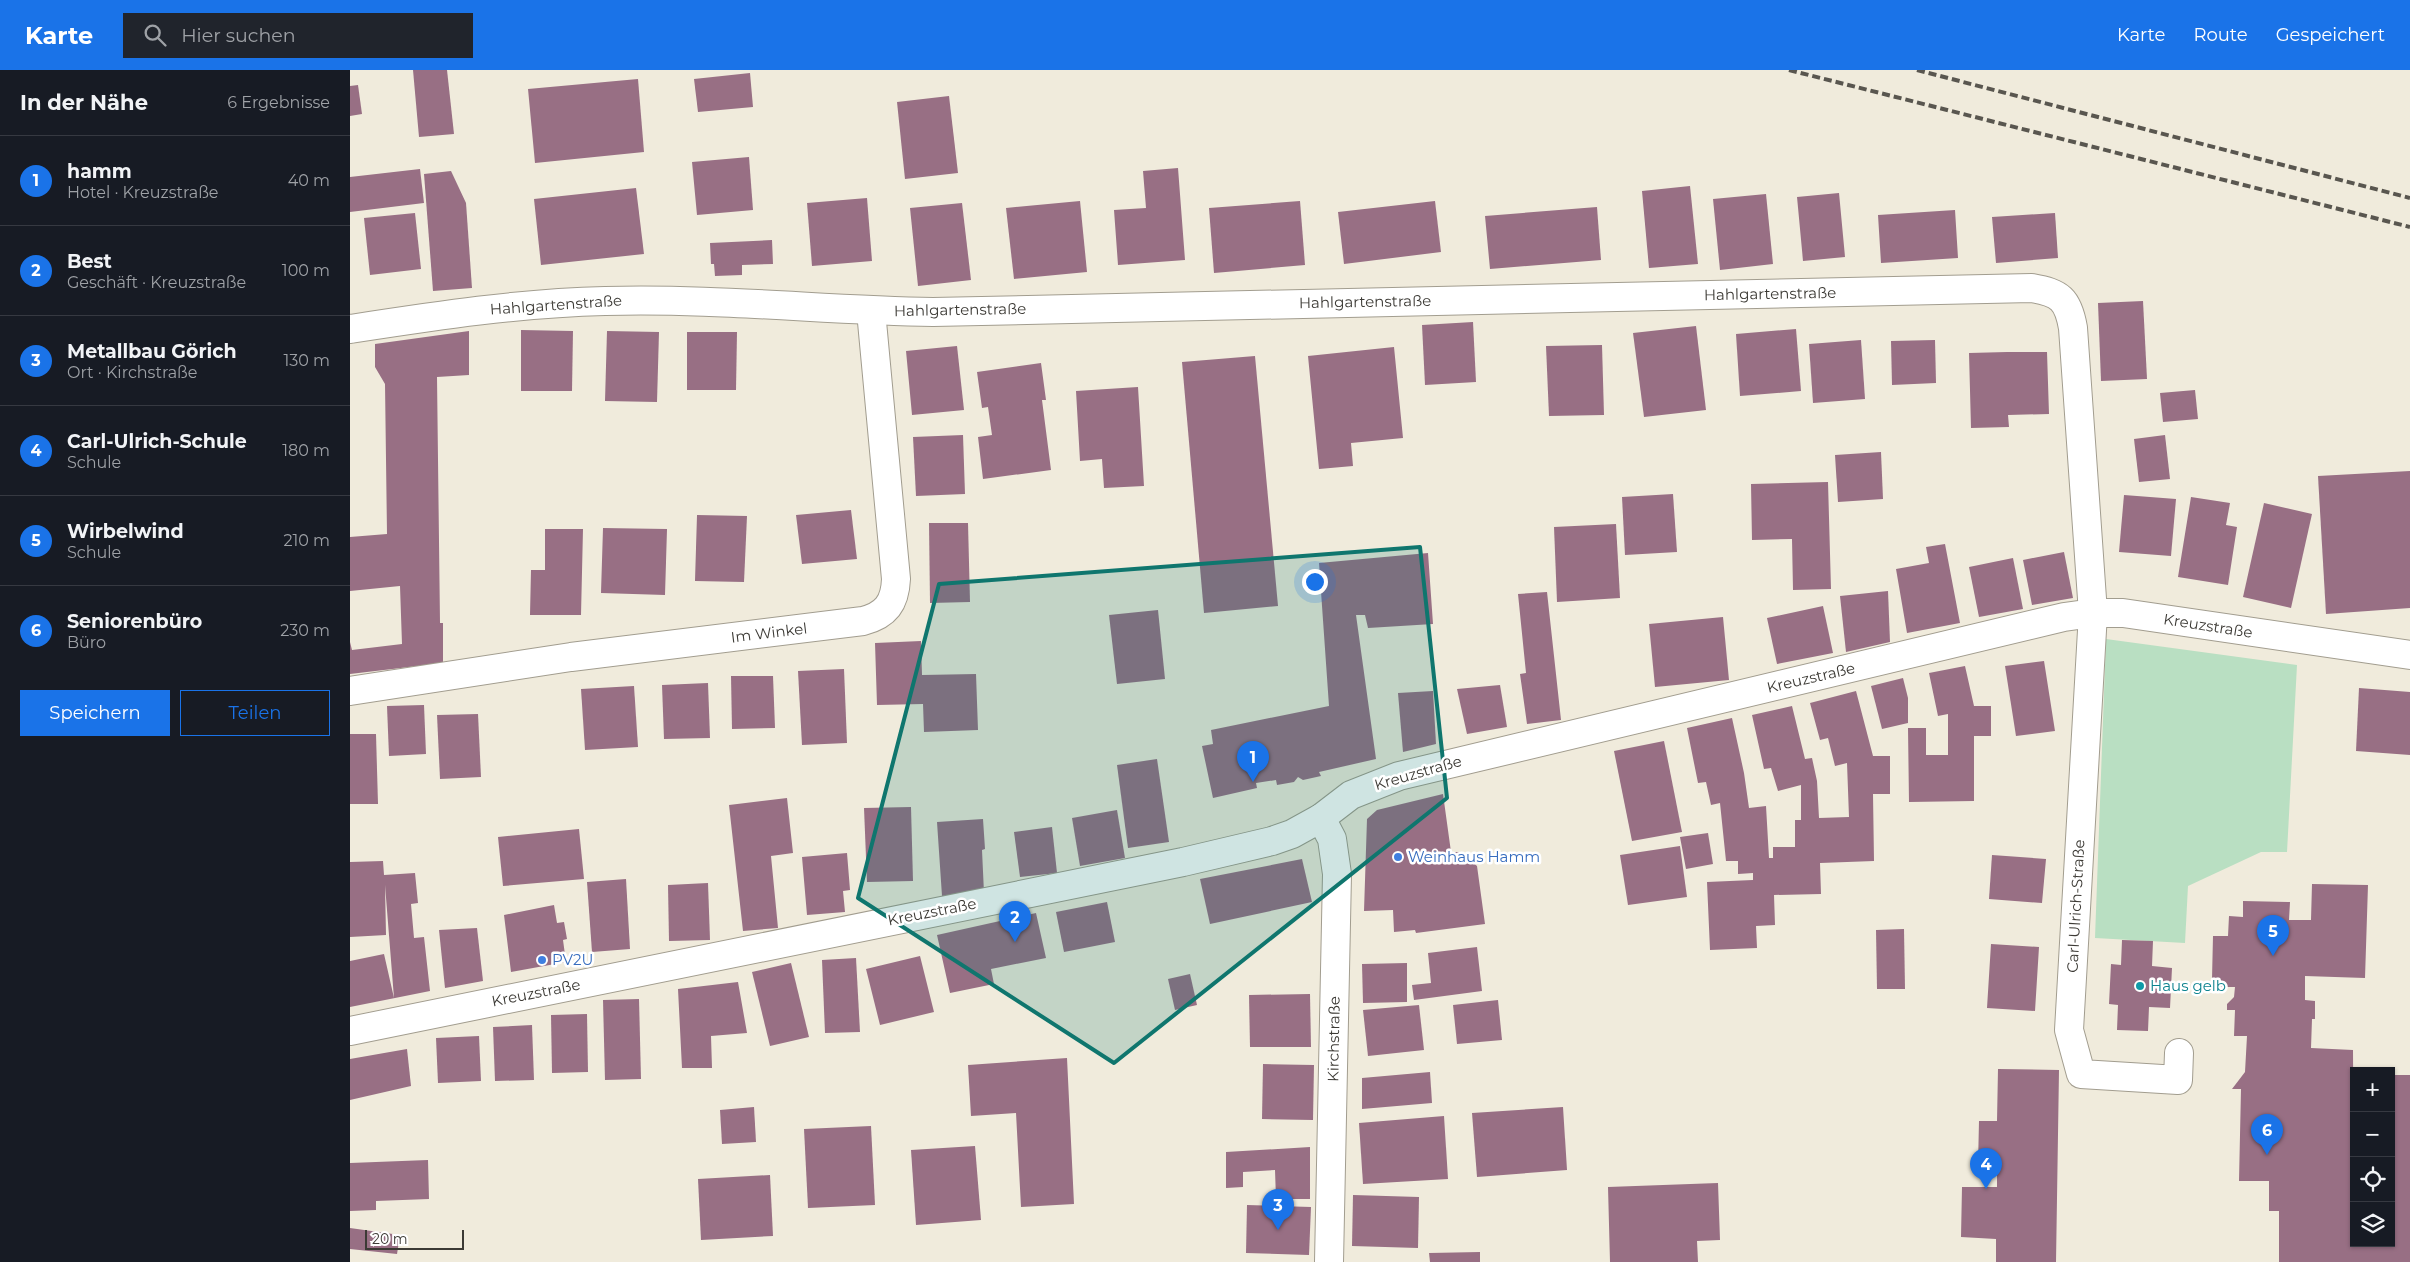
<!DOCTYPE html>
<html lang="de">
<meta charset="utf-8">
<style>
body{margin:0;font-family:Montserrat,sans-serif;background:#20242c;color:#f1f3f6}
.controls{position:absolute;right:15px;bottom:15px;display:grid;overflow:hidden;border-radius:0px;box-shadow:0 1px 4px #0004}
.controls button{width:45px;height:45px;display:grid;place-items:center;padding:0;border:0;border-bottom:1px solid #363941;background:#171b24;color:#f1f3f6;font:25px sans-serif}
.scale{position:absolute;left:15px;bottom:12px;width:99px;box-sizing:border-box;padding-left:5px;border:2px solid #3c3a35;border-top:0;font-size:14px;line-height:18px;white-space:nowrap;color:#3c3a35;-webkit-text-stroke:4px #fff;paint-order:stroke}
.you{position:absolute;left:964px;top:511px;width:18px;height:18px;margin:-12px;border:4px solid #fff;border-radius:50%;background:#1a73e8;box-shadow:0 0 0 8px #1a73e833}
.badge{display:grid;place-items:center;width:32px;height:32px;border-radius:50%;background:#1a73e8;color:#fff;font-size:16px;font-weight:700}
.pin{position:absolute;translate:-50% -41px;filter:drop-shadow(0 1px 2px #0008)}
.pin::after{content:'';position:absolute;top:26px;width:18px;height:15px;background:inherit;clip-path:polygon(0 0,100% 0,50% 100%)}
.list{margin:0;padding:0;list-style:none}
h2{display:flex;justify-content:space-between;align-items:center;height:65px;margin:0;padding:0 20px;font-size:21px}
h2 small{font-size:16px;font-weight:400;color:#9ea1a6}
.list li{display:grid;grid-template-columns:32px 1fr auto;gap:15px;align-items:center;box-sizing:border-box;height:90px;padding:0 20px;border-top:1px solid #363941}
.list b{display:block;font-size:19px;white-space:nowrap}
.list p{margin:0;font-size:16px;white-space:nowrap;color:#9ea1a6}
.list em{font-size:16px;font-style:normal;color:#9ea1a6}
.actions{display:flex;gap:10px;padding:15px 20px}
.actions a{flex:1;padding:11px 0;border:1px solid #1a73e8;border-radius:0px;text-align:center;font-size:18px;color:#1a73e8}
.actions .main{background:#1a73e8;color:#fff}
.icon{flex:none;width:28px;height:28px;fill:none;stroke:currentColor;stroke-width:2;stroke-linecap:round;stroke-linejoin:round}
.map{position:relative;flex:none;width:2060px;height:1192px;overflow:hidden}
header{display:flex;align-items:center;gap:30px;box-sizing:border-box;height:70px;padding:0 25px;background:#1a73e8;color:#fff}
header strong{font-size:24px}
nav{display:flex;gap:28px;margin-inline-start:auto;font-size:18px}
.search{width:350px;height:45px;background:#20242c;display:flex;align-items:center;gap:12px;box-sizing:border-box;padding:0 18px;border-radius:0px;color:#9ea1a6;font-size:19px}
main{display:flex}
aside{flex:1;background:#171b24}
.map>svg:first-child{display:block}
.green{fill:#b9dfc2}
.building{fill:#986f84}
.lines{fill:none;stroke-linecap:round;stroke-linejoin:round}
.minor-casing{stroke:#a29d8f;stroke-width:30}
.minor{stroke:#fff;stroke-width:28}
.rail{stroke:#59564f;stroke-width:4;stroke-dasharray:8 4;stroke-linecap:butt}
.marked{fill:#0f766e;fill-opacity:0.2;stroke:#0f766e;stroke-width:4;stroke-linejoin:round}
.shop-dot{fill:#3f7fe0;stroke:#fff;stroke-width:2}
.culture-dot{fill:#0f9aa8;stroke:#fff;stroke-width:2}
.labels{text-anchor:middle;stroke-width:5;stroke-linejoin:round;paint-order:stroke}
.street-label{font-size:15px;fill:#3c3a35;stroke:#fff}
.shop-label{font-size:15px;fill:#366cbe;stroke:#fff;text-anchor:start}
.culture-label{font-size:15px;fill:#0d838f;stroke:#fff;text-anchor:start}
</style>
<header>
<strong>Karte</strong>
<div class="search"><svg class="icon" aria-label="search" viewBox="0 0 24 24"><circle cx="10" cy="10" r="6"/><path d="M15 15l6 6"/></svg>Hier suchen</div>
<nav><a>Karte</a><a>Route</a><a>Gespeichert</a></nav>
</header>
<main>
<aside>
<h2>In der Nähe<small>6 Ergebnisse</small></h2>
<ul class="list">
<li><span class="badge">1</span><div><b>hamm</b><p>Hotel · Kreuzstraße</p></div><em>40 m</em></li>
<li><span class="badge">2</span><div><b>Best</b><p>Geschäft · Kreuzstraße</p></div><em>100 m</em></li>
<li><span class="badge">3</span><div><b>Metallbau Görich</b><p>Ort · Kirchstraße</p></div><em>130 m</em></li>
<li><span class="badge">4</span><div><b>Carl-Ulrich-Schule</b><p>Schule</p></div><em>180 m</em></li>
<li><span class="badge">5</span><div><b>Wirbelwind</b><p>Schule</p></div><em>210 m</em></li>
<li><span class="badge">6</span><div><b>Seniorenbüro</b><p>Büro</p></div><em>230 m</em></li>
</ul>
<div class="actions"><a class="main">Speichern</a><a>Teilen</a></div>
</aside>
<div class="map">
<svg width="2060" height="1192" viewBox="0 0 2060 1192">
<rect width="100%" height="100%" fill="#f0ebdc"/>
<path class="green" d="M1756,569L1947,595L1937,782H1911L1838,816L1835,873L1745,868Z"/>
<g class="building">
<path d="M63,0H97L104,64L69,67Z"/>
<path d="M400,3L403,37L348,42L344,9Z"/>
<path d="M288,9L294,82L185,93L178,19Z"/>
<path d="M8,15L12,44L0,46V16Z"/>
<path d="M599,26L608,103L555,109L547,32Z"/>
<path d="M399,87L403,140L347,145L342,92Z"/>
<path d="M828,98L835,190L768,195L764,140L796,138L793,101Z"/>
<path d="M70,99L74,133L0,142V107Z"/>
<path d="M101,101L116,133L122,218L83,221L74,104Z"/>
<path d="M1340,116L1348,194L1299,198L1292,121Z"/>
<path d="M286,118L294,184L191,195L184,129Z"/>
<path d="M1489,123L1495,187L1453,191L1447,127Z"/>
<path d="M1416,124L1423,194L1370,200L1363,129Z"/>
<path d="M517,128L522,191L462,196L457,133Z"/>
<path d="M730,131L737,202L664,209L656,138Z"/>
<path d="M950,131L955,195L864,203L859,138Z"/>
<path d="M1085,131L1091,182L994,194L988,142Z"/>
<path d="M612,133L621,210L568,216L560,138Z"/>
<path d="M1247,137L1251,190L1140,199L1135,146Z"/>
<path d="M1605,140L1608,188L1531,193L1528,145Z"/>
<path d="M65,143L71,199L20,205L14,148Z"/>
<path d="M1705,143L1708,188L1646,193L1642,147Z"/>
<path d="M422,170L423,194L392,195V205L365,206L364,194H361L360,173Z"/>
<path d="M1793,231L1797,309L1751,311L1748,233Z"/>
<path d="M1123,252L1126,312L1075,315L1072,255Z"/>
<path d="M1346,256L1356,340L1294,347L1283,263Z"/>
<path d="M1446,259L1451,321L1390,326L1386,264Z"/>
<path d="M171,260L223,261L222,321H171Z"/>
<path d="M119,261V305L87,307L90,553H93V593L0,604V572L2,580L52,574L50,516L0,521V467L37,464L35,314L25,297V274Z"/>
<path d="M257,261L309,262L307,332L255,331Z"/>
<path d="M337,262H387L386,320H337Z"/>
<path d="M1511,270L1515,329L1463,333L1459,274Z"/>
<path d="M1585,270L1586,313L1542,315L1541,271Z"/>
<path d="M1252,275L1254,345L1199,346L1196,276Z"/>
<path d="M607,276L614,340L562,345L556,281Z"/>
<path d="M1044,277L1053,368L1001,373L1003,396L969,399L958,286Z"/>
<path d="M1657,282H1697L1699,344L1658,345L1659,357L1621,358L1619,283Z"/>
<path d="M905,286L928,536L854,543L832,292Z"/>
<path d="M691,293L696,330H692L701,400L633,409L628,367L642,365L638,337L632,338L627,302Z"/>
<path d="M788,317L794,416L754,418L752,389L730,391L726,321Z"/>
<path d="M1845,320L1848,349L1813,352L1810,323Z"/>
<path d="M613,365L615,424L566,426L563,367Z"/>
<path d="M1815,365L1820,409L1789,412L1784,369Z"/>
<path d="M1531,382L1533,429L1488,432L1485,385Z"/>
<path d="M2060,401V538L1976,544L1968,406Z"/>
<path d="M1478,412L1481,519L1443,520L1442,469L1402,470L1401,414Z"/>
<path d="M1323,424L1327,482L1275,485L1272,427Z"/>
<path d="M1774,425L1826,429L1821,486L1769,482Z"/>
<path d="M1841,427L1880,433L1876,455L1887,457L1878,515L1828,507Z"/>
<path d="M1914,433L1962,444L1941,538L1893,527Z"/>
<path d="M501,440L507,489L452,494L446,445Z"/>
<path d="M347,445L397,446L394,512L345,511Z"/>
<path d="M579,453H618L620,532L580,533Z"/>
<path d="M1266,454L1270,528L1207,532L1204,457Z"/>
<path d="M253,458L317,459L315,525L251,523Z"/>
<path d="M195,459H233L231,545H180L181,500H195Z"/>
<path d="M1595,474L1610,553L1557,563L1546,499L1579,493L1576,477Z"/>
<path d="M1714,482L1723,528L1682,535L1673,490Z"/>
<path d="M1078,483L1083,554L1018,558L1015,545H1006L1026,689L969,702L971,706L953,710L948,707L944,712L927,715L926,710L906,713L907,718L863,728L852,676L863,674L861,660L979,636L969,493Z"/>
<path d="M1663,488L1673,539L1629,547L1619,497Z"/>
<path d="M1538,521L1540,572L1496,582L1490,526Z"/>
<path d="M1197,522L1211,650L1177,654L1170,604L1176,603L1168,524Z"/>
<path d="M1473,536L1483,583L1427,594L1417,548Z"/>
<path d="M808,540L815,609L767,614L759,545Z"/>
<path d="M1373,547L1379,610L1305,617L1299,554Z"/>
<path d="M571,571L572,605L626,604L628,660L574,662L573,634L527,635L525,573Z"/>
<path d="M1694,591L1705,661L1666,666L1655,596Z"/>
<path d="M1615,596L1624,636H1641V666H1624V731L1559,732L1558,658H1576V685H1598V644L1588,646L1579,603Z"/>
<path d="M494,599L497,673L452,675L448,601Z"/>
<path d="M381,606H423L425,658L382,659Z"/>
<path d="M1553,608L1558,628V653L1532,659L1521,616Z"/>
<path d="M358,613L360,668L314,669L312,615Z"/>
<path d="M1150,615L1157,657L1117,664L1107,619Z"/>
<path d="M284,616L288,677L235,680L231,619Z"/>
<path d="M2009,618L2060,622V685L2006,681Z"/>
<path d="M1083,621L1086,674L1053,682L1048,623Z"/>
<path d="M1506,621L1523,686H1540V724H1523L1524,791L1470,793L1471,824L1424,825L1425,855L1406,856L1407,878L1360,880L1357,812L1403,810V803L1388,804V791H1376L1370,733L1361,735L1356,712L1348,713L1337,658L1382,648L1394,703L1399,738L1416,736L1419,788H1423V777H1445V750H1451V715L1428,721L1421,698L1414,699L1402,645L1442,636L1455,689L1462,688L1467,711L1469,748L1499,747L1497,693L1485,696L1478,668L1470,670L1460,633Z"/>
<path d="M74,635L76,684L39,686L37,636Z"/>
<path d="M128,644L131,707L90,709L87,645Z"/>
<path d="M0,664H26L28,734H0Z"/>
<path d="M1314,671L1332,762L1282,771L1264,681Z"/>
<path d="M807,689L819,772L778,778L767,695Z"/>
<path d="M1093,724L1101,782H1110L1127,796L1135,854L1066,863L1065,860L1044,862L1043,840L1014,841L1017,749L1027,740Z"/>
<path d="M437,728L443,783L421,786L428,858L393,861L379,735Z"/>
<path d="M561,737L563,811L517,812L514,738Z"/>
<path d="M767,740L775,788L730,796L722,748Z"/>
<path d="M633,749L635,779L632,780L634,823L592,826L587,752Z"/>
<path d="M702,757L707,803L670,807L664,762Z"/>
<path d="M229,759L234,809L153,816L148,767Z"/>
<path d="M1358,763L1363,794L1336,799L1330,767Z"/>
<path d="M1330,776L1337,827L1278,835L1270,785Z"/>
<path d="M497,783L500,820L493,821L495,842L457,845L452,787Z"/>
<path d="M1642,785L1696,789L1692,833L1639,829Z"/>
<path d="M952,789L962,832L860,854L850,809Z"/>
<path d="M33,791L34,805L65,803L68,833L61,834L64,868L74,867L80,921L0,937V891L34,884L44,928L35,815L36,865L0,867V792Z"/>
<path d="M276,809L280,879L242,882L237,812Z"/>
<path d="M358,813L360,870L319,871L318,815Z"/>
<path d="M1962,814L2018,815L2015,908L1955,906V930L1965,931V949H1962L1961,978L2003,980L2004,1173H2041V1005H2060V1192H1929V1141H1919V1111H1889L1891,1019H1882L1895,1002L1897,966H1884L1885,940H1877V934L1884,927L1885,917H1871L1862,909L1863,866H1878L1879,846L1893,847V831L1940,832L1939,850H1961Z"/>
<path d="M757,832L765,872L714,882L706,842Z"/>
<path d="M204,835L207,853L214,852L217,869L213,870L216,892L161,902L154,845Z"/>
<path d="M686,843L696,888L641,899L644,914L600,923L587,865Z"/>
<path d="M127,858L133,911L95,918L89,860Z"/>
<path d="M1554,859L1555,919H1527L1526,860Z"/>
<path d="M1772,870L1803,871L1802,896L1822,898L1820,938L1799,937L1798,961L1767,960L1768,935L1759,934L1761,894L1771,895Z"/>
<path d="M1641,874L1689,877L1685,941L1637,938Z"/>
<path d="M1127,877L1132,921L1064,930L1062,915L1081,913L1078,883Z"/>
<path d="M570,886L584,942L530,955L516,899Z"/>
<path d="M506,888L510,962L475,963L472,890Z"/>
<path d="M441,893L459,967L420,976L402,902Z"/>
<path d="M1057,893V932L1013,933L1012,894Z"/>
<path d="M840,904L847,935L825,940L818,909Z"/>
<path d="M388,912L397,963L361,966L362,998H332L328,919Z"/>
<path d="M960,924L961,977H900L899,925Z"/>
<path d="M289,929L291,1009L255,1010L253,930Z"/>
<path d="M1148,930L1152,970L1107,974L1103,935Z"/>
<path d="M1069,935L1074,980L1018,986L1013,940Z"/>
<path d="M237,944L238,1002L202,1003L201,945Z"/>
<path d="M182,955L184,1010L145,1011L143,957Z"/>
<path d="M129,966L131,1011L88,1013L86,968Z"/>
<path d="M57,979L61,1016L0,1030V989Z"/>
<path d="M717,988L724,1134L671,1137L666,1043L621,1046L618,995Z"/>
<path d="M913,994L964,995L963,1050L912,1049Z"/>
<path d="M1648,999L1709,1000L1706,1192H1646V1169L1611,1167L1612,1117H1647V1095H1628L1629,1051H1647Z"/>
<path d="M1080,1002L1082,1033L1012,1039V1008Z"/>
<path d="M404,1037L406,1072L372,1074L370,1040Z"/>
<path d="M1213,1037L1217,1100L1127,1107L1122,1043Z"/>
<path d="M1094,1046L1098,1109L1013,1114L1009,1053Z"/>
<path d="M521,1056L525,1135L458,1138L454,1059Z"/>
<path d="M625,1076L631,1150L566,1155L561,1080Z"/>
<path d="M960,1077V1129H926L925,1100L893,1102V1117L876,1118V1082Z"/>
<path d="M78,1090L79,1129L26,1131V1140L0,1141V1093Z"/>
<path d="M420,1105L423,1166L351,1170L348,1109Z"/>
<path d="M1368,1113L1370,1170L1347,1171L1348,1192H1260L1258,1117Z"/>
<path d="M1003,1125L1069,1127L1068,1178L1002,1176Z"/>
<path d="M897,1135L961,1137L959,1185L896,1183Z"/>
<path d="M0,1158L50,1165L47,1184L0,1179Z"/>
<path d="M1130,1182V1192H1080L1079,1183Z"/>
</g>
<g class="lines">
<defs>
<g id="minor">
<path d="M0,259C85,246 169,233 255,231C365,228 474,240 583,242L1682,218C1710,223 1718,229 1723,258L1743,543L1719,960L1731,1004L1828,1010L1829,983"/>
<path d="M0,621L221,587L513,551C536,545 545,533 546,509L521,241"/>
<path d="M971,748L982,769L987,804L979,1192"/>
<path d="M0,961L833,792L922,771L942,764L971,748L1001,725L1049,706L1714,547L1743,543H1773L2060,585"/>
</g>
</defs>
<use href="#minor" class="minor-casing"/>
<use href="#minor" class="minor"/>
<g class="rail">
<path d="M1439,0L2060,157"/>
<path d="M1567,0L2060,128"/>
</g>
</g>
<path class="marked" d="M1070,477L1097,728L764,993L508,828L589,514Z"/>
<g class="shop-dot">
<circle cx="1048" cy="787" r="5"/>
<circle cx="192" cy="890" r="5"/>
</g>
<circle class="culture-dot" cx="1790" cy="916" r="5"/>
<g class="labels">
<g class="street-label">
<text transform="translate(1420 224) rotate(-1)" y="5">Hahlgartenstraße</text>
<text transform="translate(1015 232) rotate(-1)" y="5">Hahlgartenstraße</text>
<text transform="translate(206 235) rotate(-4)" y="5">Hahlgartenstraße</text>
<text transform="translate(610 240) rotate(-1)" y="5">Hahlgartenstraße</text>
<text transform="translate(1858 556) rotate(9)" y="5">Kreuzstraße</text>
<text transform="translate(419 563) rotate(-7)" y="5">Im Winkel</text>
<text transform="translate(1461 608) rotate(-13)" y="5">Kreuzstraße</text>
<text transform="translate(1068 703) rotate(-16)" y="5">Kreuzstraße</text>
<text transform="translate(1726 836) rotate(-87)" y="5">Carl-Ulrich-Straße</text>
<text transform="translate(582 842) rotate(-11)" y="5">Kreuzstraße</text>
<text transform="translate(186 923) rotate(-11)" y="5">Kreuzstraße</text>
<text transform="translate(984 969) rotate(-89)" y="5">Kirchstraße</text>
</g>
<g class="shop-label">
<text x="1058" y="792">Weinhaus Hamm</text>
<text x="202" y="895">PV2U</text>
</g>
<g class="culture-label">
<text x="1800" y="921">Haus gelb</text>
</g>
</g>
</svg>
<div class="controls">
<button>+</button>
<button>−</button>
<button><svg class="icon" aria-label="locate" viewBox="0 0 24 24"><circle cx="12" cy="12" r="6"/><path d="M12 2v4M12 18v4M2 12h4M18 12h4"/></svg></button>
<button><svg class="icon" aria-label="layers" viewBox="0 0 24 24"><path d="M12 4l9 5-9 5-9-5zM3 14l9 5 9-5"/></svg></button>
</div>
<div class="scale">20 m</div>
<div class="you"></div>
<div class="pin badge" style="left:903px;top:712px">1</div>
<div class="pin badge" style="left:665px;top:872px">2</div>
<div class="pin badge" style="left:928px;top:1160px">3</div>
<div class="pin badge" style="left:1636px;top:1119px">4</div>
<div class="pin badge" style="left:1923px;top:886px">5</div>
<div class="pin badge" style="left:1917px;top:1085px">6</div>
</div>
</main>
